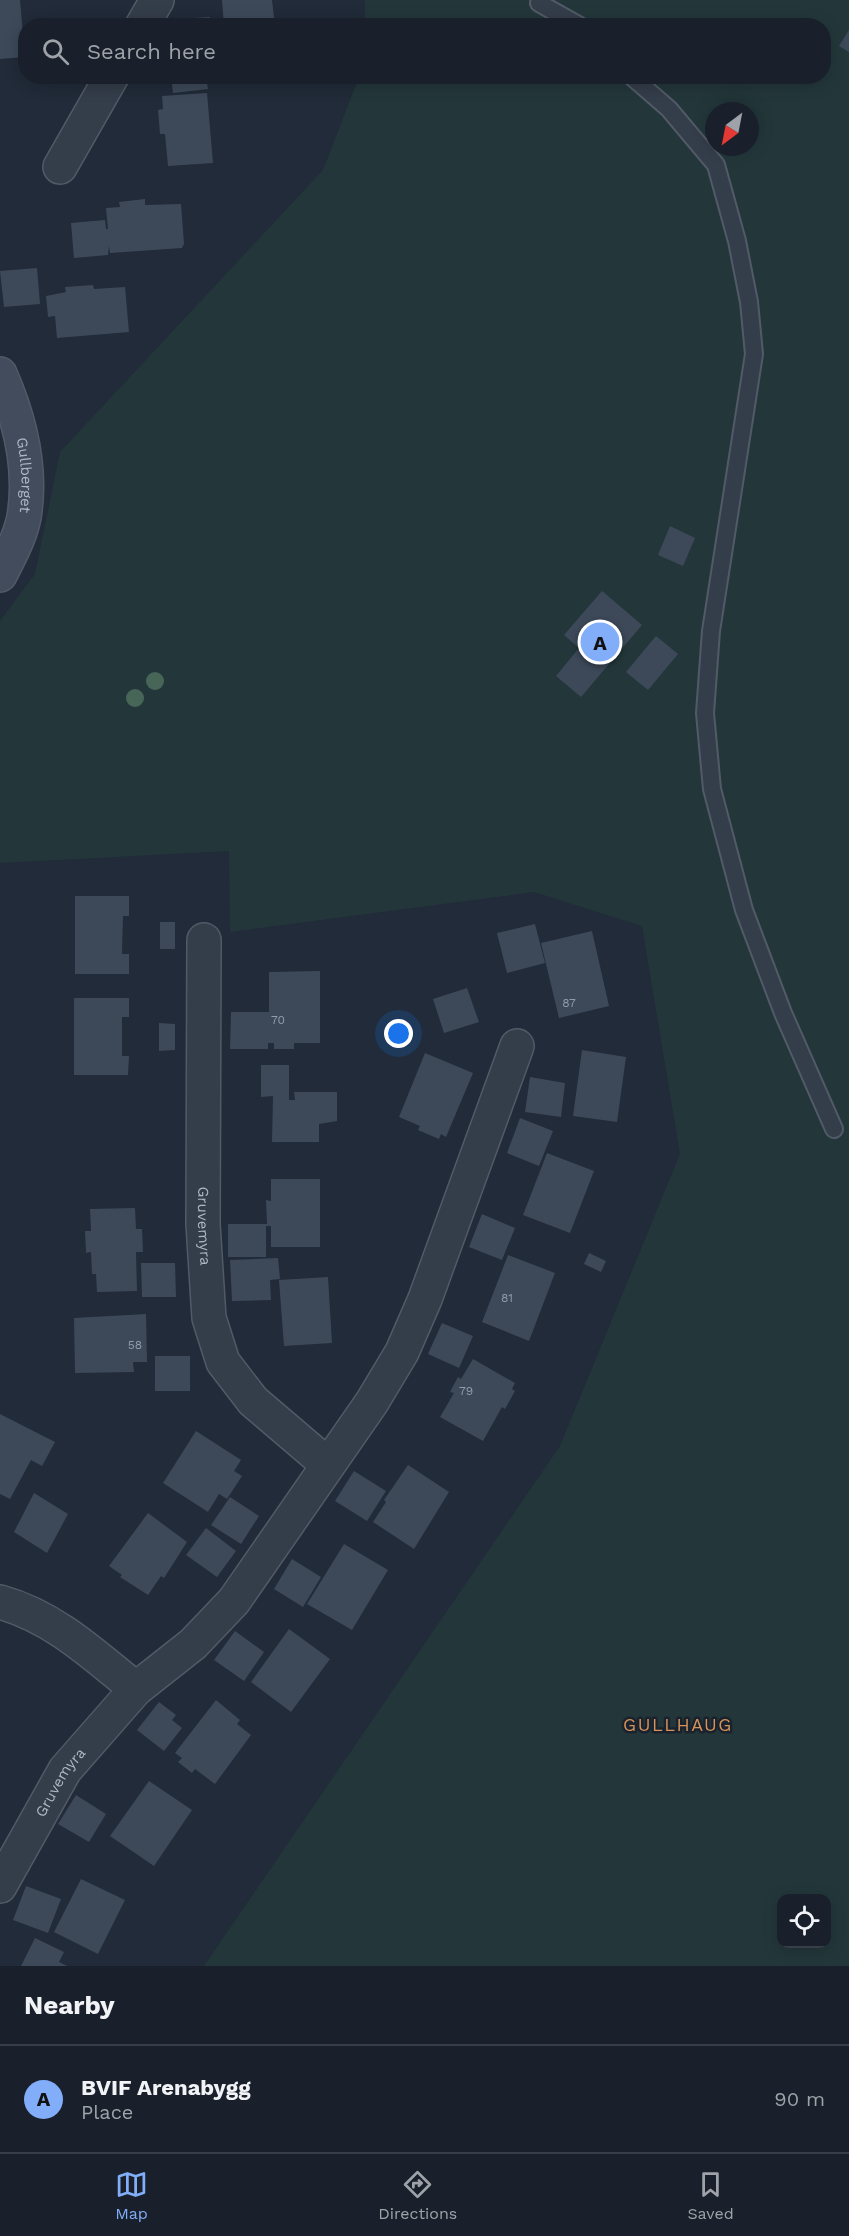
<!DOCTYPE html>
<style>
body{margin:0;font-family:"Work Sans",sans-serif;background:#262d37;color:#f1f3f6}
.controls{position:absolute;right:18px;bottom:18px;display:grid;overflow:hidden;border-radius:12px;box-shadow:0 3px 15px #0003}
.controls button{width:54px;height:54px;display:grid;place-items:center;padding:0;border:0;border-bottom:2px solid #373e47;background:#19202b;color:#f1f3f6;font:30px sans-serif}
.compass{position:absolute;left:705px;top:102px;width:54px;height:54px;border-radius:50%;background:#19202b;box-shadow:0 3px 15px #0003;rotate:212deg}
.you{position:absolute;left:399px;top:1034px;width:21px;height:21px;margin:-15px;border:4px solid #fff;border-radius:50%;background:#1a73e8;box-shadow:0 0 0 9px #1a73e833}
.badge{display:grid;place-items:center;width:39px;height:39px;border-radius:50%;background:#81adf9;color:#111;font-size:20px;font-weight:700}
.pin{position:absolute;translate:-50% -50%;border:3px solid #fff;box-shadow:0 2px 6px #0006}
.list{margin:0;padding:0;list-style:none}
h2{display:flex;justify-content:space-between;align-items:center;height:78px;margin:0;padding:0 24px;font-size:26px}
h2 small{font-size:20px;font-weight:400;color:#9fa3a9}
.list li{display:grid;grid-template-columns:39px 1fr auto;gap:18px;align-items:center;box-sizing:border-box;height:108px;padding:0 24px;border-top:2px solid #373e47}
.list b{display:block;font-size:22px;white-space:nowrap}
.list p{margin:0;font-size:20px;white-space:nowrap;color:#9fa3a9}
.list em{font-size:20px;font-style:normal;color:#9fa3a9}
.icon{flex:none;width:33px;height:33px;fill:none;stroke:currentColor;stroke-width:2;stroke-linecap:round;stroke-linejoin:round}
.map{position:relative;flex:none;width:849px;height:1966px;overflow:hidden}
.search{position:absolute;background:#19202b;box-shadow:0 3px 15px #0003;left:18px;right:18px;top:18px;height:66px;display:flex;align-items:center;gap:15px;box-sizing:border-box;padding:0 21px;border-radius:24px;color:#9fa3a9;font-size:22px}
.sheet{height:186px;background:#19202b}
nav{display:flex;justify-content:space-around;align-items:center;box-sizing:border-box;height:84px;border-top:2px solid #373e47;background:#19202b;font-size:16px;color:#9fa3a9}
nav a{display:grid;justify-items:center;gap:3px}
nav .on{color:#81adf9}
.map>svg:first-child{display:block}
.green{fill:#23373a;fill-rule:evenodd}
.building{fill:#3d4959}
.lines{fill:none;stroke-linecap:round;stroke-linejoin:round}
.lane-casing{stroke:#525a67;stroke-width:20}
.street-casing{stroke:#525a67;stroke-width:36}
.secondary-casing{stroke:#525a67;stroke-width:36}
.lane{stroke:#343d4a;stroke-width:16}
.street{stroke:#343d4a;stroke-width:33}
.secondary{stroke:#424c5d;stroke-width:33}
.tree{fill:#476658}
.labels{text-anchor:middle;stroke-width:5;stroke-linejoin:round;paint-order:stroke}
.number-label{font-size:12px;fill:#929cab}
.street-label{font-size:15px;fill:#afb7c6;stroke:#1a222e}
.quarter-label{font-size:18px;letter-spacing:1.5px;fill:#d5935b;stroke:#1a222e}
</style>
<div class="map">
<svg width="849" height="1966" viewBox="0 0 849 1966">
<rect width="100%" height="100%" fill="#212b39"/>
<path class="green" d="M365,0H849V1966H204L560,1446L680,1154L642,926L534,892L230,932L229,851L0,863V621L35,574L60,452L323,170L359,77L824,76V26L365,25ZM714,111H750V147H714ZM782,1898H826V1944H782Z"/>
<g class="building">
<path d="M0,0H20L25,57L0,59Z"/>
<path d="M222,0H272L275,26H224Z"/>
<path d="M210,17V26H177V19Z"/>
<path d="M849,30V52L839,46Z"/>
<path d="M171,76H206L208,89L173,93Z"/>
<path d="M207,93L213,163L168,166L165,134H160L158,110L163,109L162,96Z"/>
<path d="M145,199V205L181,204L184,244L182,248L110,253L109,246L108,255L74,258L71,223L105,220L106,229H108L106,208L120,207L119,202Z"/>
<path d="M37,268L40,304L4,307L0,271Z"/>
<path d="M93,285L94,289L125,287L129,332L57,338L55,316L48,317L46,296L66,292L65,287Z"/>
<path d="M670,526L695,538L683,566L658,555Z"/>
<path d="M602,591L642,625L581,697L556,676L579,648L564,635Z"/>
<path d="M656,636L678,654L648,690L626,672Z"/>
<path d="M75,896H129V916H123L122,954H129V974H75Z"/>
<rect x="160" y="922" width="15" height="27"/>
<path d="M535,924L545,963L507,973L497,933Z"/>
<path d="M592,931L609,1006L559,1018L541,943Z"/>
<path d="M320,971V1043H294V1049H274V1043H268V1049H230L231,1012H269V972Z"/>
<path d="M467,988L479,1022L444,1033L433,999Z"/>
<path d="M74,998H129V1017H122V1056H129L128,1075H74Z"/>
<path d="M159,1023L175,1024V1050L159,1051Z"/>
<path d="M582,1050L626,1057L617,1122L573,1116Z"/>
<path d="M425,1053L473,1073L446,1137L441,1134L439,1139L418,1130L420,1126L399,1117Z"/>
<path d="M261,1065H289V1100H295L294,1092H337V1121L319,1124V1142H272L273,1096L261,1097Z"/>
<path d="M530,1077L565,1083L561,1117L525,1112Z"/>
<path d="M520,1118L553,1131L539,1166L507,1153Z"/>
<path d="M547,1153L594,1171L570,1233L523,1215Z"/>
<path d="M271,1179H320V1247H271V1226H266V1257H228V1224H267L266,1200L271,1201Z"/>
<path d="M135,1208L136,1229H142L143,1252H136L137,1291L97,1292L96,1274H92L91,1252L86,1253L85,1231H91L90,1209Z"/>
<path d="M482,1214L515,1228L502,1260L469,1247Z"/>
<path d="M589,1253L606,1261L601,1272L584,1264Z"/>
<path d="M508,1255L555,1273L529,1341L482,1322Z"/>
<path d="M278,1258L280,1279L270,1280L271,1300L232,1301L230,1260Z"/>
<path d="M141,1263H175L176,1297H142Z"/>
<path d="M328,1277L332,1343L284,1346L279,1280Z"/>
<path d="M146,1314L147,1362H133L134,1372L75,1373L74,1318Z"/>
<path d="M442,1323L473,1336L459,1368L428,1354Z"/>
<rect x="155" y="1356" width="35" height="35"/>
<path d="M473,1359L515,1383L512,1389L515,1391L505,1409L502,1407L483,1441L440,1417L454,1393L450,1392L458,1377L461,1379Z"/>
<path d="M0,1414L55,1442L42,1466L31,1460L10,1499L0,1494Z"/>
<path d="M196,1431L241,1460L234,1471L242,1476L227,1499L219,1494L208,1512L163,1483Z"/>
<path d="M408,1465L449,1492L414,1549L373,1522L386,1502L384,1500Z"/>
<path d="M354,1471L386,1491L367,1521L335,1501Z"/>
<path d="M34,1493L68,1514L47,1553L14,1532Z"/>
<path d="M230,1497L259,1516L241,1544L211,1525Z"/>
<path d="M148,1513L187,1542L164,1578L161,1576L148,1595L120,1577L122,1575L109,1566Z"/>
<path d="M206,1528L236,1551L217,1577L186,1555Z"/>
<path d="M344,1544L388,1570L352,1630L307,1604Z"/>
<path d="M292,1559L321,1577L303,1607L274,1589Z"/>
<path d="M289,1629L330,1659L291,1712L251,1682Z"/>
<path d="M235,1631L264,1652L244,1681L214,1660Z"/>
<path d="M216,1700L240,1720L237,1724L251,1735L215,1784L195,1769L192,1773L178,1762L182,1758L175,1753Z"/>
<path d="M159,1702L176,1715L172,1720L182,1728L164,1751L137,1730Z"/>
<path d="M149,1781L192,1810L154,1866L110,1836Z"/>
<path d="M76,1795L106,1814L89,1842L58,1824Z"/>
<path d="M81,1879L125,1900L98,1954L54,1932Z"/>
<path d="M26,1886L61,1899L48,1933L13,1920Z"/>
<path d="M35,1938L64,1952L59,1962L67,1966H21Z"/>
</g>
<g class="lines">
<defs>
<g id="lane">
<path d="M539,3L580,26"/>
<path d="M631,76L669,109L716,165L737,241L749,302L754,354L711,631L705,713L712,789L744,910L783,1013L834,1129"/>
</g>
<g id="street">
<path d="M142,26L157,0"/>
<path d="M60,167L112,76"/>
<path id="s1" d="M204,940L203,1224L209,1318L223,1362L253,1401L328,1465"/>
<path d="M0,1602C54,1617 93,1654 136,1689"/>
<path id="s2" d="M0,1886L65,1770L136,1689L193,1644L234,1601L372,1402L402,1352L425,1299L517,1046"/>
</g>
<g id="secondary">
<path id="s3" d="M0,374C19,417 31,463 25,510C23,532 10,555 0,575"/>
</g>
</defs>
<use href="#lane" class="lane-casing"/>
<use href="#street" class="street-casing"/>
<use href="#secondary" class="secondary-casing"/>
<use href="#lane" class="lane"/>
<use href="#street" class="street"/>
<use href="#secondary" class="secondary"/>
</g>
<g class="tree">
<circle cx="155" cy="681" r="9"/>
<circle cx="135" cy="698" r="9"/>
</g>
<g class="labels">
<g class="number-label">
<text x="569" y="1007">87</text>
<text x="278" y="1024">70</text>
<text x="507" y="1302">81</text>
<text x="135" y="1349">58</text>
<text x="466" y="1395">79</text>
</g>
<g class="street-label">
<text dy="5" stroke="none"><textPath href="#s3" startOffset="105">Gullberget</textPath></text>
<text dy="5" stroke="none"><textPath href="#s1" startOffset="286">Gruvemyra</textPath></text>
<text dy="5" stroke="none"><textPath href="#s2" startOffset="120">Gruvemyra</textPath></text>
</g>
<g class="quarter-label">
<text x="678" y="1731">GULLHAUG</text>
</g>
</g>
</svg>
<div class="controls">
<button><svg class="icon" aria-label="locate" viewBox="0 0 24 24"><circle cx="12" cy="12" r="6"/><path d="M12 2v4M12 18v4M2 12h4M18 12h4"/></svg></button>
</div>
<svg class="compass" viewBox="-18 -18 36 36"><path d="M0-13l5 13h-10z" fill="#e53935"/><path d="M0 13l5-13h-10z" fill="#9fa3a9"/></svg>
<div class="you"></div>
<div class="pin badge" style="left:600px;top:642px">A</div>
<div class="search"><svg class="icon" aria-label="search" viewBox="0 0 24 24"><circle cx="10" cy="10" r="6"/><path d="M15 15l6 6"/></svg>Search here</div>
</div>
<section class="sheet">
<h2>Nearby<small></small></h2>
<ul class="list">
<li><span class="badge">A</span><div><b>BVIF Arenabygg</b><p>Place</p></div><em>90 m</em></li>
</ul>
</section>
<nav>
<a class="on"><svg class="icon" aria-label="map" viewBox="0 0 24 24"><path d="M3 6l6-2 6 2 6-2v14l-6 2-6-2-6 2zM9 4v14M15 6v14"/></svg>Map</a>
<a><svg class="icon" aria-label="directions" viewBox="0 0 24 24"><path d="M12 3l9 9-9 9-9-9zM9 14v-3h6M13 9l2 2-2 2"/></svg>Directions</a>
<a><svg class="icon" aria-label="saved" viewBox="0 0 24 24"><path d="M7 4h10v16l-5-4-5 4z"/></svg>Saved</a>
</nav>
